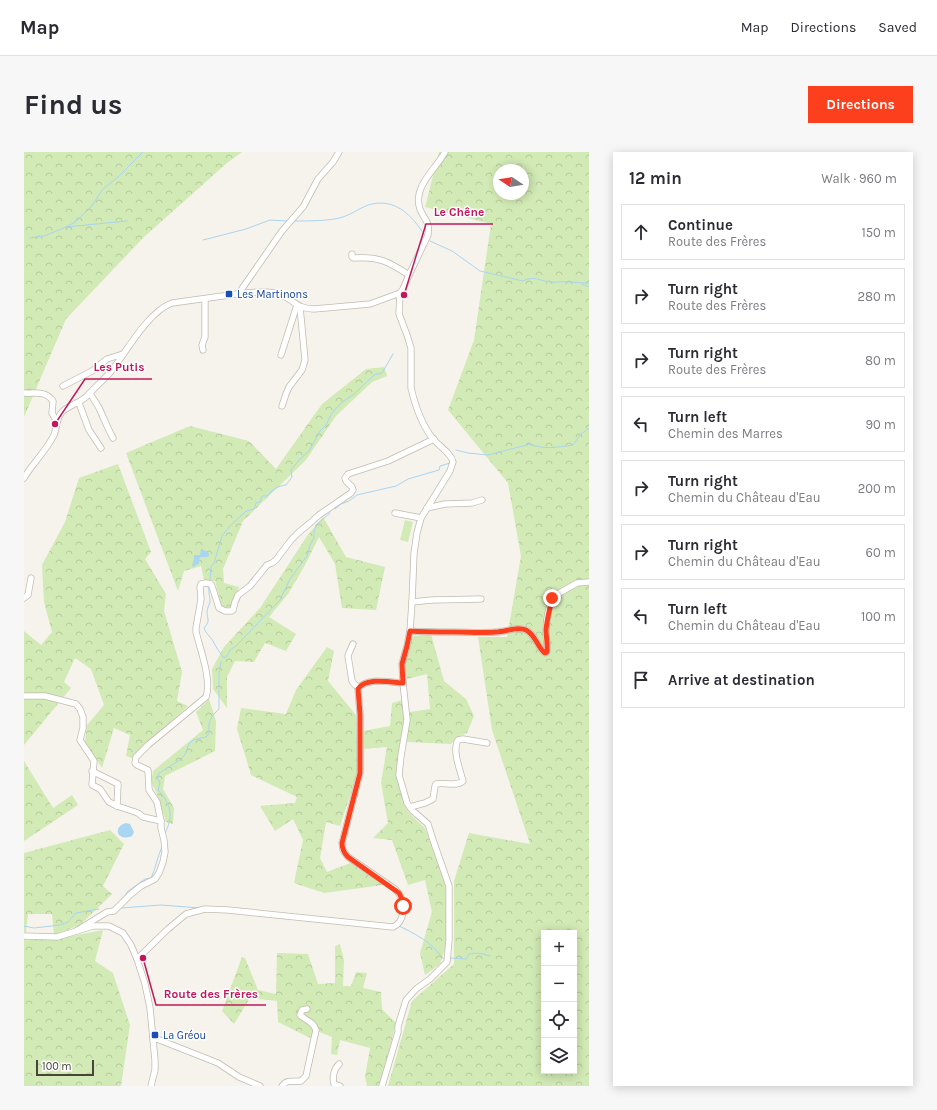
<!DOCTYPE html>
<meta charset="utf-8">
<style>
body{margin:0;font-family:Karla,sans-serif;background:#f7f7f7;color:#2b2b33}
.controls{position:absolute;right:12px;bottom:12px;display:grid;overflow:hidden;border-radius:0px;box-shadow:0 2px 10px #0003}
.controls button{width:36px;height:36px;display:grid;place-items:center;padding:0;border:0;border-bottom:1px solid #e1e1e2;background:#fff;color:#2b2b33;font:20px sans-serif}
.compass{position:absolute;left:469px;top:12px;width:36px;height:36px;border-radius:50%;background:#fff;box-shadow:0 2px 10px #0003;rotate:282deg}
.scale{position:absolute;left:12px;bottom:10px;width:58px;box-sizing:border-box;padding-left:4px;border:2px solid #4b4439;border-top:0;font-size:11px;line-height:14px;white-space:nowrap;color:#4b4439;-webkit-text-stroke:3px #fff;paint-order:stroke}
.stop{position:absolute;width:12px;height:12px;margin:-9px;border:3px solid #fc3f1d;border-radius:50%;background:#fff}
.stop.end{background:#fc3f1d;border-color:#fff;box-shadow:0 1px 4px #0008}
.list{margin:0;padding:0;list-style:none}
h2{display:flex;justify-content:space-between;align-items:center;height:52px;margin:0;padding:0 16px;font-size:17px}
h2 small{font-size:13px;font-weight:400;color:#7c7c81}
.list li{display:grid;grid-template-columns:26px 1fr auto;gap:12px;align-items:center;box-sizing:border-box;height:56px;margin:0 8px 8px;padding:0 8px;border:1px solid #e1e1e2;border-radius:0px}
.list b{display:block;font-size:15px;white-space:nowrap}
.list p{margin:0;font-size:13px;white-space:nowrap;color:#7c7c81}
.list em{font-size:13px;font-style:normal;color:#7c7c81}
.icon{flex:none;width:22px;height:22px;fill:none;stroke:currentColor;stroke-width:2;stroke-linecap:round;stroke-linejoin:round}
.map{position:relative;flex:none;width:565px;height:934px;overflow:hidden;border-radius:0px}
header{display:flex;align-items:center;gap:24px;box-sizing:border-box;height:56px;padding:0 20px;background:#fff;border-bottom:1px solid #e1e1e2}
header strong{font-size:19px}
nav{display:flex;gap:22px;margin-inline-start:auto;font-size:14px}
.intro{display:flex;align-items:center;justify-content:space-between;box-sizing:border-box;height:96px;padding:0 24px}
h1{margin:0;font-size:28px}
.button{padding:10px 18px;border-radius:0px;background:#fc3f1d;color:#fff;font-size:14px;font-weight:700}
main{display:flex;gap:24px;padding:0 24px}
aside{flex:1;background:#fff;border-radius:0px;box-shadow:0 2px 10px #0003}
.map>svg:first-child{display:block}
.forest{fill:url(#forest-crowns);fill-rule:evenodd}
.park{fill:#d2eab5}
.water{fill:#a9d4f2}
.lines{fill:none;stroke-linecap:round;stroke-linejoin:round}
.stream{stroke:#a9d4f2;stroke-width:1}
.minor-casing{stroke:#c2bbae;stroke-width:7}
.minor{stroke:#fff;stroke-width:5.5}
.route{stroke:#fc3f1d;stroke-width:5}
.transit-dot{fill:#1a4fb4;stroke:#fff;stroke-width:1.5}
.labels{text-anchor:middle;stroke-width:3;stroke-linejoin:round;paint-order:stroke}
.transit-label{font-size:11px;fill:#164399;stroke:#fff;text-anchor:start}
.leader{fill:none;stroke:#c2185b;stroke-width:1.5}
.callout-dot{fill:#c2185b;stroke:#fff;stroke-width:1.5}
.callout-label{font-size:12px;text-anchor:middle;font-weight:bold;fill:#c2185b;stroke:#fff;stroke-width:3;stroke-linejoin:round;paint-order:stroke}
</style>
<header>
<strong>Map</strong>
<nav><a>Map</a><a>Directions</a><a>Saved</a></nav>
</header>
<div class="intro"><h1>Find us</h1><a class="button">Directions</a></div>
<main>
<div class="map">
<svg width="565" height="934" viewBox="0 0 565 934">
<defs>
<pattern id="forest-crowns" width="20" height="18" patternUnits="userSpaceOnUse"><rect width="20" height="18" fill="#d2eab5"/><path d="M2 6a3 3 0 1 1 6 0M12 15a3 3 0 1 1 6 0" fill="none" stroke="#b6ca9c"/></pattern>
</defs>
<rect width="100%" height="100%" fill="#f6f3ec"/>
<g class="forest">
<path d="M0,0H218L203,11L120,85L42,167L0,265Z"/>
<path d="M415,0H565V934H364L388,849L430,812V729L445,681L506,692L468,578L454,485H483L497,404L484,331L424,258L450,188L467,72L401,55ZM475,18H499V42H475ZM520,781H550V919H520Z"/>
<path d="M360,215L363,224L348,230L312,264L282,308L219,369L199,417L200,431L215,435L208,456L198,455L191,429L180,428L177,414L160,419L154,439L102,301L166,274L225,289L252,317L298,252L342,217Z"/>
<path d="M94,312L127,400L121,407L142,442L140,459L158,520L153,549L164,554L108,606L102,604L106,583L90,576L78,616L61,590L63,573L80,553L67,517L51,506L40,530L47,536L0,593V479L17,493L28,480L20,450L18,413L41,370L55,326Z"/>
<path d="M299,365L322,405L361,415L352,458L318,456L311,412L295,385L281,413L264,442L245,465L272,482L262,499L241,491L230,510L211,509L203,525V556L189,537L188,517L200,495L236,456L283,384Z"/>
<path d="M407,482L420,529L442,547L450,564L443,581L433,585L427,592L383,590L386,560L406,557L403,522L383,527L381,510L389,484Z"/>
<path d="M303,495L310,499L304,529L332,563L333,622L316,674L302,670L296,706L303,720L326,711L359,733L300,741L270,731L279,688L269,667L251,679L236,654L271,651L273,645L227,623L213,577L217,556L262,562L272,538Z"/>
<path d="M185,547L192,569L191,599L141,624L139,637L150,656L149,672L142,670L133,642L127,630L129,619L179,578L172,560Z"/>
<path d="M379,548L381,567L373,621L380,652L387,663L401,676L423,737V791L416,812L401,823L396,801L408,760L401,728L384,733L368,688L349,686L364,671L357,631L363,595L339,597V579L366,574L368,551Z"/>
<path d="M0,609L29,656L48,643L54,653L0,689Z"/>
<path d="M86,678L100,692L79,734L88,742L56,773L30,783L28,762H4L2,780H0V701Z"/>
<path d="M79,778L71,809L89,821L106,873L97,934H0V787L4,788L38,786Z"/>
<path d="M316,792L320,808L319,834H327L332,820L343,821L339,836L357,840L358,857L372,871L356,934H343L341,925L346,896L316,888L313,903L307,902L308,885L290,878L286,886L254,870L253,849L226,846L210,872L198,859L218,805L221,806L234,838L252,842L253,801L284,802L294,832L311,831V794Z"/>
</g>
<path class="park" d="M381,368L389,370L384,390L376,388Z"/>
<g class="water">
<path d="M177,397H178L185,401V404L183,405H177L175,407V412L172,413L169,415L168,414L170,407V403H176Z"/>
<path d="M102,671L106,672L110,680L108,684C93,690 88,675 102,671Z"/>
</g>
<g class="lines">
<g class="stream">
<path d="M270,69C283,69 307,69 319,65C328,62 336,56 344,53C371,45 388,63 401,84"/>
<path d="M42,75L103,69"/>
<path d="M6,86L20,84L42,75L51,70L67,55L79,37L94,25L119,0"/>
<path d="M179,88L222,77L246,68L263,69"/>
<path d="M406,89L428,99L456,119L499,129C510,123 515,129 527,130C532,131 537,129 543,130C550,130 557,131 565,131"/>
<path d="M558,132L565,135"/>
<path d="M432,298L444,301L464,303L506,292C520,298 534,295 549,293L556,283L565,276"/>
<path d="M311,357L317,352L325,349L333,343L372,334L384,327L415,318L416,314L426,311"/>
<path d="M186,427L187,415L190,411L198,384L205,375L222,359L230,357L232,351L236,350L238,344H243C249,337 254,334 262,333L268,325L267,318L276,307L285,299L296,279L302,273L308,261L318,250L329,243L350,223L358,221L369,202"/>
<path d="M185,433C184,439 186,444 186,450C185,453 183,457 183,460C183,468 187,468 180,476C182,482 186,484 189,489C192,495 195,500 200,506L203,504L206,498L212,494L256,448L266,427L283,404L286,393L290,386V380L292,373L306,361"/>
<path d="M141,681C150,664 147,652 134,638L136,631L134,627V622L157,607L162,601L165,592L169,588L182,585L185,581V571L189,563L195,557V521L197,510"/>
<path d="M101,744L103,740L121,727L127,726C132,716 133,705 138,695"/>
<path d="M97,756L137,753L176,756"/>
<path d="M83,757H88L91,755"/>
<path d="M0,774L10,776L36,773L44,770L52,761L75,757"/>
<path d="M375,774C386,779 397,785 407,793C412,797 415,803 420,807"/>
<path d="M427,806L442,807L445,802C452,800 459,802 466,804"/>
</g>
<defs>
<g id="minor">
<path d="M328,102V105L330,106C355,104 365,110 385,123"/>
<path d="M215,141L258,79L279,55L294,27L309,10L315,0"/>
<path d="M179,198L178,193L181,185V147"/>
<path d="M257,203L273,153"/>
<path d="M39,234L68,219L83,207L99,202"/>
<path d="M0,241C11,242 21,238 29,249L28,261L33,270"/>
<path d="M66,241C69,247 74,253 76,258C80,267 84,277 89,286"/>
<path d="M55,251L65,278L77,296"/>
<path d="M258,254L262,242L265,235L278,218L281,208L276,155"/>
<path d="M0,326C9,311 22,299 30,283C33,276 32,266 38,260C45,253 56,251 63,244C71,235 81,227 89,217C103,198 125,159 148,151L206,143C217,141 246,138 256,142C270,148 273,157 290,157L346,152L376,141L379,137L385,123L404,83C406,68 400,68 396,57C388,35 412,17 421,0"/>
<path d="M403,356L421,352L448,351L458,348"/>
<path d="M371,361L397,366"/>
<path d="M0,446L4,443L7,426"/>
<path d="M388,450L408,448L457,447"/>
<path d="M386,479C400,480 414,480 429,480C443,480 458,481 472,480C480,480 495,474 502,478C512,483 514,497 521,501L523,500C524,494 522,487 522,481C522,469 524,455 530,444L553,431L565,430"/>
<path d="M329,492L325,501L324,504L328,529L331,533L335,535"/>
<path d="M0,544H21L52,552L56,557L59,565V576L56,588L70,609L68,633L76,637L85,650L93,654L114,661L119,665L137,669"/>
<path d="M68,619L94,632L93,654"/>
<path d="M386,655L401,651L409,647L411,634L412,632C420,630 433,635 439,629C436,618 428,598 434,588L439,587L463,591"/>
<path d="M52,779L83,760L90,759L106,743L117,734L131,727L135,721L139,710L141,700L140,688L137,676V669L133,650L125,638L124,618L113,613L111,611L112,605L124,593L182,545C188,528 176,497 172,480V476L177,447L176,435L177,432L182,431L187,432L188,434L195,456L201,459H208L209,458L211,450L214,443L226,434L243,413L248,411L252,408L267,388L275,380L286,371L295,363L327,341L329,338L328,335L322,329L321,326L324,322L364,309L410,287"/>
<path d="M0,784L33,785L69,774H85L99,781L107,793L113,807L121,832L126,856L131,908V918L127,934"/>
<path d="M113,807L144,777L162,762L181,757L204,758L369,775C379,771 381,757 378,748C377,743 374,740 371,737L324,705L319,698L318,691L336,621V562L334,537C341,525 367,530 379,531"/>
<path d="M129,887H133L194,911L215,925L236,934"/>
<path d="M315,912C310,917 308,925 310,932L316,934"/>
<path d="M258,934C263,927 269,930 277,929L282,924L292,878C290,870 281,868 276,863L278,858L283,857"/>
<path d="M358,934L374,880V874L382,848L392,837L406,827L423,810L425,788V734L409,688L404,672L389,659L383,651L375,623L377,604L383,568L379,531L378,512L383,494L386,479L388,450L390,401L393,381L397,366L426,319L429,310C427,301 415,294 409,287C398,273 391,253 387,236V196L383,183L375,162L376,141"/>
</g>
</defs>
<use href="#minor" class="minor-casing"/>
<use href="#minor" class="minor"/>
</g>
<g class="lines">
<path class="route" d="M379,754L378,747L375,741L324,705C320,701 318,697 318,691L336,621V562L334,537C341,525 367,530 379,531L378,512L383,494L386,479C400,480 414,480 429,480C443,480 458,481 472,480C480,480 495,474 502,478C512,483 514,497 521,501L523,500C524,493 522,485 522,478C523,467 526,456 528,446"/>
</g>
<g class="transit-dot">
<rect x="201" y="138" width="8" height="8" rx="2"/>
<rect x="127" y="879" width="8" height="8" rx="2"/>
</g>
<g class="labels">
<g class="transit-label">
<text x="213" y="146">Les Martinons</text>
<text x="139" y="887">La Gréou</text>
</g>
</g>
<path class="leader" d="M380 143L402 72H469M31 272L61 227H128M119 806L132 853H242"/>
<g class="callout-dot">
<circle cx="380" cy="143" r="4"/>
<circle cx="31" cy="272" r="4"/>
<circle cx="119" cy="806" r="4"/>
</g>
<g class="callout-label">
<text x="435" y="64">Le Chêne</text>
<text x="95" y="219">Les Putis</text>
<text x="187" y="846">Route des Frères</text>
</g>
</svg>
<div class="controls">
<button>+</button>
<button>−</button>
<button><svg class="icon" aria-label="locate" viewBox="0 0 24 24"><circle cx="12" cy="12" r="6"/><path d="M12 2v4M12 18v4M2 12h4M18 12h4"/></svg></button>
<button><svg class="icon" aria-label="layers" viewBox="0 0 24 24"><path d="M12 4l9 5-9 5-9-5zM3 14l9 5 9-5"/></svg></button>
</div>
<svg class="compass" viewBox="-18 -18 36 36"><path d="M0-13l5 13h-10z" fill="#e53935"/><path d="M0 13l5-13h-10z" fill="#7c7c81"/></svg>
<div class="scale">100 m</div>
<div class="stop" style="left:379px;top:754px"></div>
<div class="stop end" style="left:528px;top:446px"></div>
</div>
<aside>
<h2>12 min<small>Walk · 960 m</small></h2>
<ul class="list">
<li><svg class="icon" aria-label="ahead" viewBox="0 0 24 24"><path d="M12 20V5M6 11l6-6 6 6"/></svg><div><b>Continue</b><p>Route des Frères</p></div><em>150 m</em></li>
<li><svg class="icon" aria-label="right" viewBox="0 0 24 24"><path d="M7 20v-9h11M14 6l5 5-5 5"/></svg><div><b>Turn right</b><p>Route des Frères</p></div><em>280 m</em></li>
<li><svg class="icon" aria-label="right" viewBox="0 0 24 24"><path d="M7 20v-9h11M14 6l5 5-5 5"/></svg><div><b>Turn right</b><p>Route des Frères</p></div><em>80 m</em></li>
<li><svg class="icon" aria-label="left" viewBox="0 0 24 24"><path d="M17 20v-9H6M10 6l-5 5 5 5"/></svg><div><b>Turn left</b><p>Chemin des Marres</p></div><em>90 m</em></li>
<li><svg class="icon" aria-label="right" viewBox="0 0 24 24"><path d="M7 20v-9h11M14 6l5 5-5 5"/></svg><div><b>Turn right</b><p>Chemin du Château d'Eau</p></div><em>200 m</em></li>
<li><svg class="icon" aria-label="right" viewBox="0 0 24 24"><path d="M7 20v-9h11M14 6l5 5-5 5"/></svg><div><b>Turn right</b><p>Chemin du Château d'Eau</p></div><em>60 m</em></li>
<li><svg class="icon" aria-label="left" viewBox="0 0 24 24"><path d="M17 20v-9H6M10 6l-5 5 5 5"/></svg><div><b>Turn left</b><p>Chemin du Château d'Eau</p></div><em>100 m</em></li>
<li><svg class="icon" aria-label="arrive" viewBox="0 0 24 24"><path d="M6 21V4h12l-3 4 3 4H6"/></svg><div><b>Arrive at destination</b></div></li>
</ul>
</aside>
</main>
